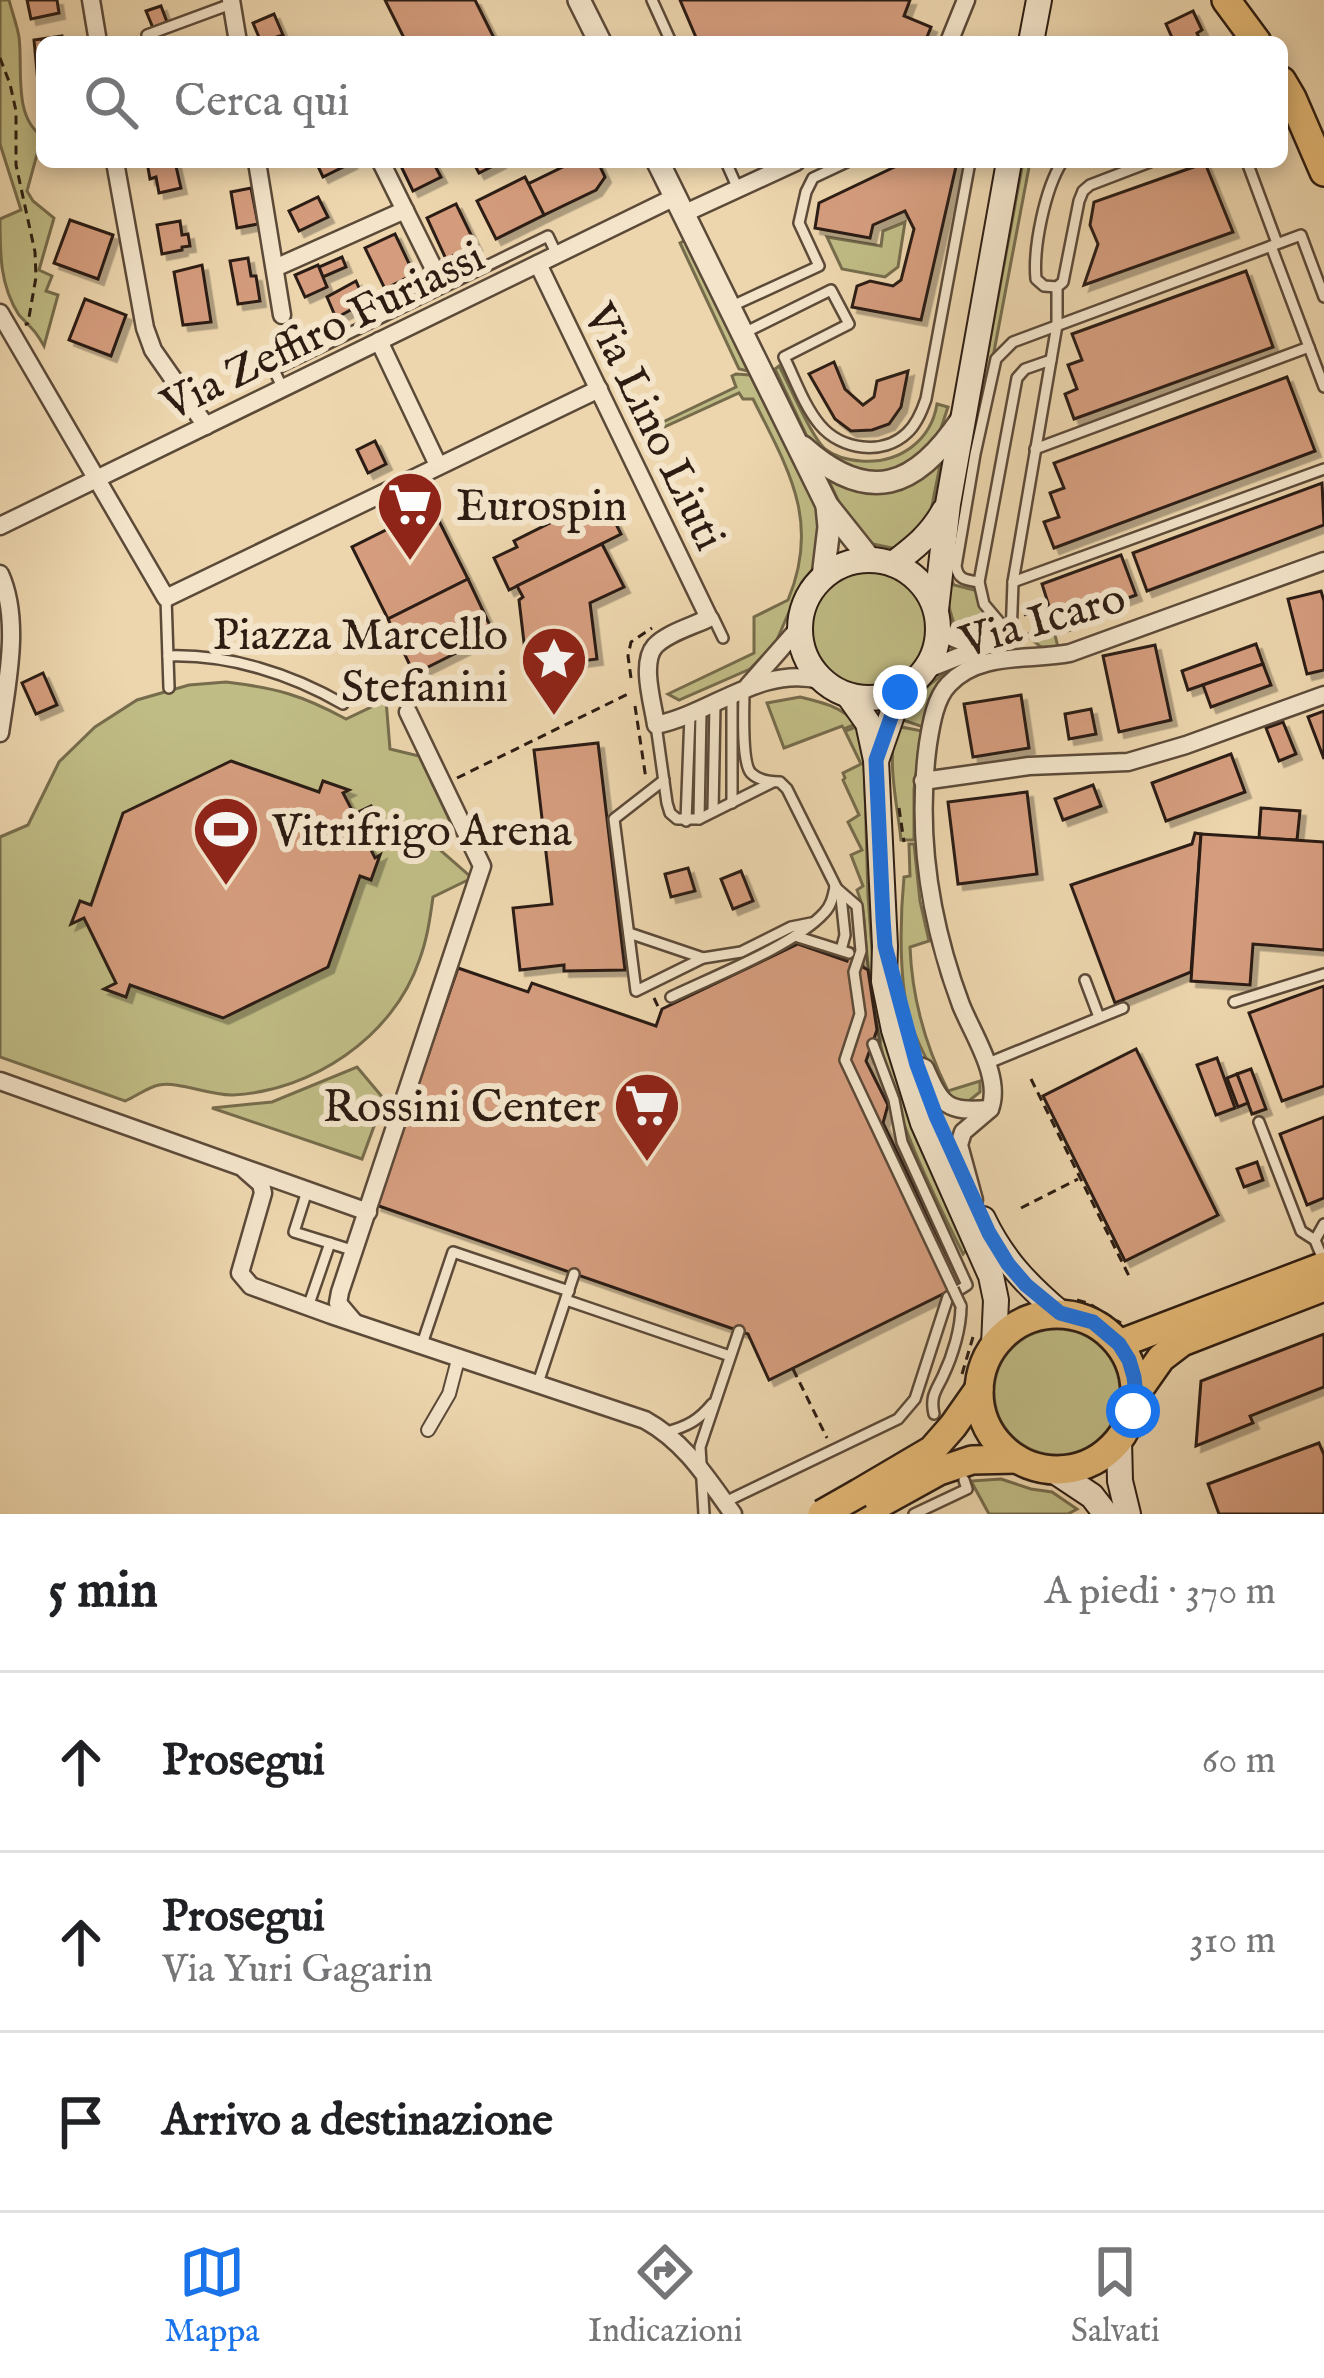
<!DOCTYPE html>
<html lang="it">
<meta charset="utf-8">
<style>
body{margin:0;font-family:"IM FELL English",serif;background:#f6f6f6;color:#202124}
.stop{position:absolute;width:36px;height:36px;margin:-27px;border:9px solid #1a73e8;border-radius:50%;background:#fff}
.stop.end{background:#1a73e8;border-color:#fff;box-shadow:0 3px 12px #0008}
.list{margin:0;padding:0;list-style:none}
h2{display:flex;justify-content:space-between;align-items:center;height:156px;margin:0;padding:0 48px;font-size:51px}
h2 small{font-size:39px;font-weight:400;color:#757577}
.list li{display:grid;grid-template-columns:78px 1fr auto;gap:36px;align-items:center;box-sizing:border-box;height:180px;padding:0 48px;border-top:3px solid #e0e0e0}
.list b{display:block;font-size:45px;white-space:nowrap}
.list p{margin:0;font-size:39px;white-space:nowrap;color:#757577}
.list em{font-size:39px;font-style:normal;color:#757577}
.icon{flex:none;width:66px;height:66px;fill:none;stroke:currentColor;stroke-width:2;stroke-linecap:round;stroke-linejoin:round}
.map{position:relative;flex:none;width:1324px;height:1514px;overflow:hidden}
.search{position:absolute;background:#fff;box-shadow:0 6px 18px #0003;left:36px;right:36px;top:36px;height:132px;display:flex;align-items:center;gap:30px;box-sizing:border-box;padding:0 42px;border-radius:18px;color:#757577;font-size:45px}
.sheet{height:696px;background:#fff}
nav{display:flex;justify-content:space-around;align-items:center;box-sizing:border-box;height:168px;border-top:3px solid #e0e0e0;background:#fff;font-size:33px;color:#757577}
nav a{display:grid;justify-items:center;gap:6px}
nav .on{color:#1a73e8}
.map>svg:first-child{display:block}
.green{fill:#c0bc85;stroke:#766c4c;stroke-width:3}
.building{fill:#d59d7e;stroke:#2c1c12;stroke-width:3;filter:url(#shadow)}
.lines{fill:none;stroke-linecap:round;stroke-linejoin:round}
.service-casing{stroke:#5c4a39;stroke-width:14}
.pedestrian-casing{stroke:#5c4a39;stroke-width:16}
.minor-casing{stroke:#5c4a39;stroke-width:21}
.tertiary-casing{stroke:#5c4a39;stroke-width:26}
.secondary-casing{stroke:#2c1c12;stroke-width:28}
.primary-casing{stroke:#2c1c12;stroke-width:32}
.path{stroke:#2c1c12;stroke-width:3;stroke-dasharray:9 6;stroke-linecap:butt}
.service{stroke:#f3e4ca;stroke-width:9}
.pedestrian{stroke:#f3e4ca;stroke-width:12}
.minor{stroke:#f3e4ca;stroke-width:16}
.tertiary{stroke:#f3e4ca;stroke-width:21}
.secondary{stroke:#f3e4ca;stroke-width:24}
.primary{stroke:#e6bb77;stroke-width:27}
.service-bridge-casing{stroke:#5c4a39;stroke-width:14;stroke-linecap:butt}
.primary-bridge-casing{stroke:#2c1c12;stroke-width:32;stroke-linecap:butt}
.service-bridge{stroke:#f3e4ca;stroke-width:9}
.primary-bridge{stroke:#e6bb77;stroke-width:27}
.route{stroke:#1a73e8;stroke-width:15}
.labels{text-anchor:middle;stroke-width:12;stroke-linejoin:round;paint-order:stroke}
.street-label{font-size:45px;fill:#2c1c12;stroke:#f3e4ca}
.poi-label{font-size:45px;fill:#2c1c12;stroke:#f3e4ca;text-anchor:start}
</style>
<div class="map">
<svg width="1324" height="1514" viewBox="0 0 1324 1514">
<defs>
<filter id="shadow"><feDropShadow dx="5.5" dy="5.5" stdDeviation="0" flood-color="#0004"/></filter>
</defs>
<rect width="100%" height="100%" fill="#edd6ae"/>
<filter id="stains"><feTurbulence type="fractalNoise" baseFrequency=".00167" numOctaves="4"/><feColorMatrix values="0 0 0 0 .2 0 0 0 0 .09 0 0 0 0 .02 0 0 0 .5 -.17"/></filter>
<radialGradient id="worn" r=".72"><stop offset=".6" stop-color="#630" stop-opacity="0"/><stop offset="1" stop-color="#630" stop-opacity=".3"/></radialGradient>
<g class="green">
<path d="M0,0H9C12,12 17,25 19,37C23,68 13,117 42,136L27,191L33,201L54,218L39,270L52,276L46,291L58,295L44,346C35,330 31,328 19,315C0,286 0,254 0,219L21,210L0,144Z"/>
<path d="M1023,162H1030L951,578L954,585L978,591L979,605L989,617L973,634H957L945,594L946,578Z"/>
<path d="M905,222L898,267L885,277L842,269L827,237L881,246L883,231Z"/>
<path d="M686,240L748,371L739,369L680,243Z"/>
<path d="M779,366C789,384 812,438 825,449C836,458 849,460 861,461C899,464 931,441 937,404L948,407L936,443L907,468L857,475L810,443L775,369Z"/>
<path d="M736,374L750,375L816,506L822,522L817,564L802,582L776,642L750,669L679,700L668,694L754,653V617L788,600C821,521 788,469 753,399H743L739,393L640,438L638,434L736,387L732,376Z"/>
<path d="M942,455L930,516L901,546L892,548L868,543L851,527L825,473L847,484Z"/>
<circle cx="869" cy="629" r="61"/>
<path d="M1074,619L1077,628L1055,635L1058,647H1041L1026,635L1054,621L1056,625Z"/>
<path d="M1000,649L1006,651L959,669L926,728L900,719C929,675 953,668 1000,649Z"/>
<path d="M226,682C276,688 302,695 346,719L386,700L390,749L419,756L450,821L438,848L472,878L433,897C430,919 427,940 419,961C393,1037 312,1091 233,1095C210,1096 179,1081 159,1085C148,1087 135,1097 125,1101L0,1057V837L28,825L59,762L95,727L137,700L189,685Z"/>
<path d="M800,697C821,702 843,707 856,724L844,729L842,726L784,748L767,703Z"/>
<path d="M859,726L864,755L868,896L872,949L881,1005L971,1245L963,1254C928,1184 894,1115 879,1037C874,1010 869,982 867,954C864,932 866,911 857,890L863,886L851,855L862,850L848,822L859,815L843,780L845,778L843,773L861,764L845,731Z"/>
<path d="M896,726L922,731L914,789V840H901C897,801 887,765 896,726Z"/>
<path d="M909,844H914L920,901L929,941L910,947C912,998 925,1045 948,1091L980,1081V1092L970,1100L972,1104L948,1098C935,1076 922,1053 913,1029C898,990 900,919 904,877L910,876Z"/>
<path d="M357,1067L384,1099L362,1159L212,1108L272,1102Z"/>
<circle cx="1057" cy="1392" r="63"/>
<path d="M1001,1479L1031,1489L1052,1492L1077,1509L1068,1514H989L971,1481Z"/>
</g>
<g class="building">
<path d="M27,0H57L59,13L31,19Z"/>
<path d="M385,0H475L496,42H406Z"/>
<path d="M680,0H910L904,16L931,27L925,42H698Z"/>
<path d="M161,6L167,22L153,28L146,11Z"/>
<path d="M1193,11L1202,30L1197,33L1201,42H1174L1166,24Z"/>
<path d="M274,14L283,35L261,42L253,23Z"/>
<path d="M62,36L63,42H42L41,114L34,40Z"/>
<path d="M147,162H175L181,188L159,193L156,177L150,179Z"/>
<path d="M316,162H350L351,163L323,177Z"/>
<path d="M399,162H433L441,177L413,191Z"/>
<path d="M473,162H501L479,173Z"/>
<path d="M573,162H598L605,177L596,190L544,215L528,184Z"/>
<path d="M905,162H957L921,320L852,307L857,286L870,281L893,286L901,280L914,229L905,211L873,225L870,238L815,228L819,203Z"/>
<path d="M1205,163L1233,232L1084,285L1098,244L1090,225L1094,202Z"/>
<path d="M525,177L544,215L496,239L477,201Z"/>
<path d="M251,188L258,224L237,228L231,192Z"/>
<path d="M318,197L328,217L299,231L289,211Z"/>
<path d="M456,204L476,245L446,259L427,218Z"/>
<path d="M70,220L113,235L98,279L54,263Z"/>
<path d="M180,221L182,235L188,234L190,246L182,247V250L162,254L157,225Z"/>
<path d="M395,234L414,274L385,289L365,248Z"/>
<path d="M342,257L346,267L323,277L319,267Z"/>
<path d="M248,258L251,276H256L260,301L238,304L230,261Z"/>
<path d="M202,265L211,322L183,325L174,272Z"/>
<path d="M318,265L327,287L305,297L295,275Z"/>
<path d="M1246,271L1273,347L1074,419L1065,394L1077,389L1068,365L1082,360L1072,334Z"/>
<path d="M356,281L365,302L336,318L327,297Z"/>
<path d="M85,299L126,315L111,356L69,340Z"/>
<path d="M834,362L845,389L863,405L874,397L877,381L908,371L901,407L889,424L872,430L851,431L835,419L809,374Z"/>
<path d="M1287,377L1315,451L1054,548L1044,522L1059,517L1050,493L1064,488L1054,463Z"/>
<path d="M375,441L386,464L368,473L357,450Z"/>
<path d="M1322,483L1324,525L1147,591L1133,553Z"/>
<path d="M606,504L621,534L509,590L494,558L517,547L514,541L582,507L586,514Z"/>
<path d="M432,507L468,579L388,619L352,547Z"/>
<path d="M602,544L624,587L590,603L597,659L527,668L519,600L523,597L517,586Z"/>
<path d="M1121,555L1136,595L1055,625L1042,584Z"/>
<path d="M468,579L494,634L414,674L388,619Z"/>
<path d="M1321,591L1324,601V670L1307,674L1288,599Z"/>
<path d="M1256,644L1263,664L1188,690L1182,671Z"/>
<path d="M1155,645L1171,720L1119,732L1103,656Z"/>
<path d="M1263,664L1271,685L1211,707L1203,685Z"/>
<path d="M43,673L57,705L36,714L22,683Z"/>
<path d="M1021,695L1029,748L973,757L964,704Z"/>
<path d="M1091,709L1096,734L1069,739L1065,714Z"/>
<path d="M1324,711V759L1308,717Z"/>
<path d="M1283,722L1296,754L1279,761L1266,728Z"/>
<path d="M598,743L625,970L564,971V965L520,970L513,908L552,904L534,750Z"/>
<path d="M1231,754L1245,792L1166,821L1152,783Z"/>
<path d="M231,761L319,792L323,781L349,790L343,793L354,814L371,806L382,828L364,836L375,858L380,855L371,880L360,876L328,967L223,1018L130,985L126,997L104,989L116,983L84,918L71,924L80,901L91,905L123,813Z"/>
<path d="M1093,785L1101,806L1063,820L1055,799Z"/>
<path d="M1027,792L1037,874L958,884L948,802Z"/>
<path d="M1261,808L1300,811L1297,840L1259,838Z"/>
<path d="M1195,833L1201,834L1191,972L1115,1003L1071,885L1192,844Z"/>
<path d="M1201,834L1324,842V950L1253,944L1250,985L1191,981Z"/>
<path d="M688,868L695,891L671,897L665,874Z"/>
<path d="M741,871L753,901L733,909L721,879Z"/>
<path d="M798,944L847,961L851,948L861,951L863,967L868,970L877,1030L866,1061L888,1105L883,1123L961,1285L769,1380L748,1334L376,1205L458,968L528,992L532,983L656,1026L662,1009Z"/>
<path d="M1324,986V1086L1282,1101L1249,1013Z"/>
<path d="M1136,1049L1218,1215L1125,1261L1043,1096Z"/>
<path d="M1217,1058L1235,1108L1216,1115L1197,1065Z"/>
<path d="M1251,1069L1266,1109L1252,1114L1237,1074Z"/>
<path d="M1237,1074L1248,1103L1238,1107L1227,1078Z"/>
<path d="M1324,1117V1198L1307,1205L1280,1134Z"/>
<path d="M1257,1162L1263,1180L1244,1187L1237,1169Z"/>
<path d="M1324,1334V1387L1250,1416L1253,1423L1196,1446L1201,1381Z"/>
<path d="M1319,1443L1324,1455V1514H1219L1208,1484Z"/>
</g>
<g class="lines">
<defs>
<g id="service">
<path d="M652,0L671,42"/>
<path d="M147,35L231,4"/>
<path d="M726,162L738,189"/>
<path d="M1247,162L1277,243"/>
<path d="M1271,246L1324,387"/>
<path d="M1057,287L1044,286L1036,279C1033,247 1045,189 1062,162"/>
<path d="M732,306L819,266L799,223L806,192L813,178L847,162"/>
<path d="M742,334L831,290L849,324L784,357C795,379 804,406 820,425C841,450 883,456 907,433C917,424 922,411 926,399L970,162"/>
<path d="M283,389L274,370L548,236L557,255"/>
<path d="M1035,449L1309,347"/>
<path d="M979,582C966,580 958,580 956,566L975,454L996,359L1013,342L1301,235L1324,297"/>
<path d="M1013,582L1324,469"/>
<path d="M166,598L169,688"/>
<path d="M713,617L723,638"/>
<path d="M1011,636L1013,582L1057,325V287L1063,282L1079,201L1083,191L1090,185L1150,162"/>
<path d="M1011,636L984,604L979,582L1017,378L1025,369L1051,360"/>
<path d="M168,656C229,654 291,674 343,704"/>
<path d="M744,690C744,706 741,762 751,773C758,780 771,782 780,782L787,789L841,897L845,935L841,950"/>
<path d="M732,695V803"/>
<path d="M656,725L667,803L670,813L677,819H699L771,783"/>
<path d="M664,780L614,819L636,991L703,958L741,952L791,927L811,923"/>
<path d="M713,811L715,704"/>
<path d="M699,819L701,711"/>
<path d="M686,821L690,715"/>
<path d="M835,887L857,906L861,951L854,972L860,1014L845,1060L953,1289"/>
<path d="M629,933L703,958"/>
<path d="M795,936L849,953"/>
<path d="M1085,980L1099,1017"/>
<path d="M671,997C712,977 795,945 824,913C831,906 833,897 835,887"/>
<path d="M1234,1002L1324,974"/>
<path d="M986,1064L1123,1008"/>
<path d="M1259,1122L1301,1231L1315,1240L1324,1262"/>
<path d="M307,1191L294,1232L355,1251"/>
<path d="M1315,1240L1324,1224"/>
<path d="M566,1300L730,1356"/>
<path d="M308,1307L330,1243"/>
<path d="M422,1344L453,1252L569,1291"/>
<path d="M538,1383L574,1274"/>
<path d="M934,1414C930,1396 936,1391 943,1376C953,1355 961,1328 961,1306"/>
<path d="M667,1432C688,1426 699,1420 712,1404"/>
<path d="M725,1502L898,1419L915,1399L948,1297L967,1285L902,1142L894,1100L873,1044"/>
<path d="M704,1514L700,1447L739,1331"/>
<path d="M914,1514L967,1489L964,1480"/>
</g>
<path id="pedestrian" d="M428,1430L449,1394L459,1356"/>
<g id="minor">
<path d="M91,0L98,42"/>
<path d="M231,0L238,42"/>
<path d="M949,42L966,0"/>
<path d="M115,162L145,328L153,350L206,426"/>
<path d="M257,162L282,315"/>
<path d="M381,162L436,273"/>
<path d="M683,214L796,162"/>
<path d="M538,264L709,618C693,626 667,633 655,646C640,663 653,704 656,725C713,713 761,665 820,680"/>
<path d="M275,268L405,210"/>
<path d="M0,313L166,598L599,389"/>
<path d="M379,341L438,465"/>
<path d="M0,526L675,197"/>
<path d="M0,574C21,620 7,683 0,733"/>
<path d="M938,629C963,646 964,643 992,633"/>
<path d="M925,670L1011,636"/>
<path d="M748,686L799,628"/>
<path d="M923,781L1029,766L1128,762L1186,745L1324,695"/>
<path d="M917,1065L925,1068C942,1106 946,1112 989,1109"/>
<path d="M0,1081L368,1212"/>
<path d="M990,1109C1002,1077 973,1035 961,1005C930,922 916,832 928,744C931,725 935,698 949,684C980,651 1030,661 1070,653L1324,561"/>
<path d="M245,1170L261,1184L263,1193L240,1273L251,1286L331,1315L645,1420C685,1442 707,1478 733,1514"/>
<path d="M974,1200L959,1145L963,1132L990,1109"/>
<path d="M354,1322L338,1303L340,1292L482,866L408,712"/>
</g>
<g id="tertiary">
<path d="M579,0L600,42"/>
<path d="M658,162L827,505L870,559"/>
<path d="M803,447C869,506 916,488 962,419"/>
<path d="M823,577L829,527L827,506"/>
</g>
<g id="secondary">
<path d="M1031,42L1039,0"/>
<circle cx="869" cy="629" r="69"/>
<path d="M893,564C914,548 931,535 944,511"/>
<path d="M936,610L948,504L1009,162"/>
<path d="M849,696L868,723L876,760L885,946L884,981L894,1030L923,1123L991,1276L996,1300L994,1345"/>
<path d="M877,758L900,692"/>
<path d="M983,1219C1002,1259 1027,1285 1060,1313"/>
<path d="M1119,1440L1120,1481L1128,1514"/>
<path d="M1053,1470L1092,1496L1106,1514"/>
</g>
<g id="primary">
<path d="M1226,0L1257,42"/>
<path d="M1282,81L1292,98L1324,172"/>
<circle cx="1057" cy="1392" r="78"/>
<path d="M1119,1344L1324,1266"/>
<path d="M1135,1395L1161,1358L1182,1342L1324,1287"/>
<path d="M859,1493L932,1450L953,1426L979,1389"/>
<path d="M861,1514L939,1471L972,1460L1017,1459"/>
</g>
</defs>
<use href="#service" class="service-casing"/>
<use href="#pedestrian" class="pedestrian-casing"/>
<use href="#minor" class="minor-casing"/>
<use href="#tertiary" class="tertiary-casing"/>
<use href="#secondary" class="secondary-casing"/>
<use href="#primary" class="primary-casing"/>
<g class="path">
<path d="M0,58L10,84L16,111V165L35,252L36,277L28,323L25,325"/>
<path d="M285,327L291,346"/>
<path d="M1024,615L1049,605"/>
<path d="M631,678L628,656L631,642L652,628"/>
<path d="M635,706L646,779"/>
<path d="M457,778L632,692"/>
<path d="M899,808L904,842"/>
<path d="M654,998L661,1013"/>
<path d="M1031,1079L1130,1278"/>
<path d="M1021,1208L1078,1179"/>
<path d="M1077,1300L1088,1303L1121,1323"/>
<path d="M793,1369L827,1438"/>
<path d="M962,1374L973,1337"/>
<path d="M1139,1437L1149,1413"/>
</g>
<use href="#service" class="service"/>
<use href="#pedestrian" class="pedestrian"/>
<use href="#minor" class="minor"/>
<use href="#tertiary" class="tertiary"/>
<use href="#secondary" class="secondary"/>
<use href="#primary" class="primary"/>
<defs>
<path id="service-bridge" d="M953,1289L961,1306"/>
<path id="primary-bridge" d="M822,1514L859,1493"/>
</defs>
<use href="#service-bridge" class="service-bridge-casing"/>
<use href="#primary-bridge" class="primary-bridge-casing"/>
<use href="#service-bridge" class="service-bridge"/>
<use href="#primary-bridge" class="primary-bridge"/>
</g>
<g class="lines">
<path class="route" d="M900,692L876,760L883,919L885,946L917,1065L936,1116L989,1233L1008,1264L1026,1285L1060,1313L1093,1322L1119,1344L1129,1360L1134,1377L1136,1395L1133,1411"/>
</g>
<defs>
<symbol id="supermarket-pin" viewBox="-11 -11 22 30"><path d="M0 17L-7.5 6A9.5 9.5 0 1 1 7.5 6Z" fill="#8f2418" stroke="#f3e4ca"/><path d="M-6-5.5h2.5l.6 2H6L4.5 2H-2.5L-4.4-4H-6ZM-1.5 3.2a1.3 1.3 0 1 0 .1 0ZM3 3.2a1.3 1.3 0 1 0 .1 0Z" fill="#fff"/></symbol>
<symbol id="sight-pin" viewBox="-11 -11 22 30"><path d="M0 17L-7.5 6A9.5 9.5 0 1 1 7.5 6Z" fill="#8f2418" stroke="#f3e4ca"/><path d="M0-6L1.8-2.2L6-1.7L2.9 1.2L3.7 5.4L0 3.3L-3.7 5.4L-2.9 1.2L-6-1.7L-1.8-2.2Z" fill="#fff"/></symbol>
<symbol id="stadium-pin" viewBox="-11 -11 22 30"><path d="M0 17L-7.5 6A9.5 9.5 0 1 1 7.5 6Z" fill="#8f2418" stroke="#f3e4ca"/><path d="M0-5a6.5 5 0 1 0 0 10a6.5 5 0 1 0 0-10ZM-3.5-1.8h7v3.6h-7Z" fill="#fff"/></symbol>
</defs>
<g fill-rule="evenodd">
<use href="#supermarket-pin" x="372" y="466" width="76" height="104"/>
<use href="#sight-pin" x="516" y="621" width="76" height="104"/>
<use href="#stadium-pin" x="188" y="791" width="76" height="104"/>
<use href="#supermarket-pin" x="609" y="1067" width="76" height="104"/>
</g>
<g class="labels">
<g class="street-label">
<text transform="translate(322 329) rotate(-26)" y="16">Via Zeffiro Furiassi</text>
<text transform="translate(656 426) rotate(64)" y="16">Via Lino Liuti</text>
<text transform="translate(1042 618) rotate(-16)" y="16">Via Icaro</text>
</g>
<g class="poi-label">
<text x="456" y="520">Eurospin</text>
<text x="508" y="649" text-anchor="end">Piazza Marcello<tspan x="508" dy="52">Stefanini</tspan></text>
<text x="272" y="845">Vitrifrigo Arena</text>
<text x="600" y="1121" text-anchor="end">Rossini Center</text>
</g>
</g>
<rect width="100%" height="100%" filter="url(#stains)"/>
<rect width="100%" height="100%" fill="url(#worn)"/>
</svg>
<div class="stop" style="left:1133px;top:1411px"></div>
<div class="stop end" style="left:900px;top:692px"></div>
<div class="search"><svg class="icon" aria-label="search" viewBox="0 0 24 24"><circle cx="10" cy="10" r="6"/><path d="M15 15l6 6"/></svg>Cerca qui</div>
</div>
<section class="sheet">
<h2>5 min<small>A piedi · 370 m</small></h2>
<ul class="list">
<li><svg class="icon" aria-label="ahead" viewBox="0 0 24 24"><path d="M12 20V5M6 11l6-6 6 6"/></svg><div><b>Prosegui</b></div><em>60 m</em></li>
<li><svg class="icon" aria-label="ahead" viewBox="0 0 24 24"><path d="M12 20V5M6 11l6-6 6 6"/></svg><div><b>Prosegui</b><p>Via Yuri Gagarin</p></div><em>310 m</em></li>
<li><svg class="icon" aria-label="arrive" viewBox="0 0 24 24"><path d="M6 21V4h12l-3 4 3 4H6"/></svg><div><b>Arrivo a destinazione</b></div></li>
</ul>
</section>
<nav>
<a class="on"><svg class="icon" aria-label="map" viewBox="0 0 24 24"><path d="M3 6l6-2 6 2 6-2v14l-6 2-6-2-6 2zM9 4v14M15 6v14"/></svg>Mappa</a>
<a><svg class="icon" aria-label="directions" viewBox="0 0 24 24"><path d="M12 3l9 9-9 9-9-9zM9 14v-3h6M13 9l2 2-2 2"/></svg>Indicazioni</a>
<a><svg class="icon" aria-label="saved" viewBox="0 0 24 24"><path d="M7 4h10v16l-5-4-5 4z"/></svg>Salvati</a>
</nav>
